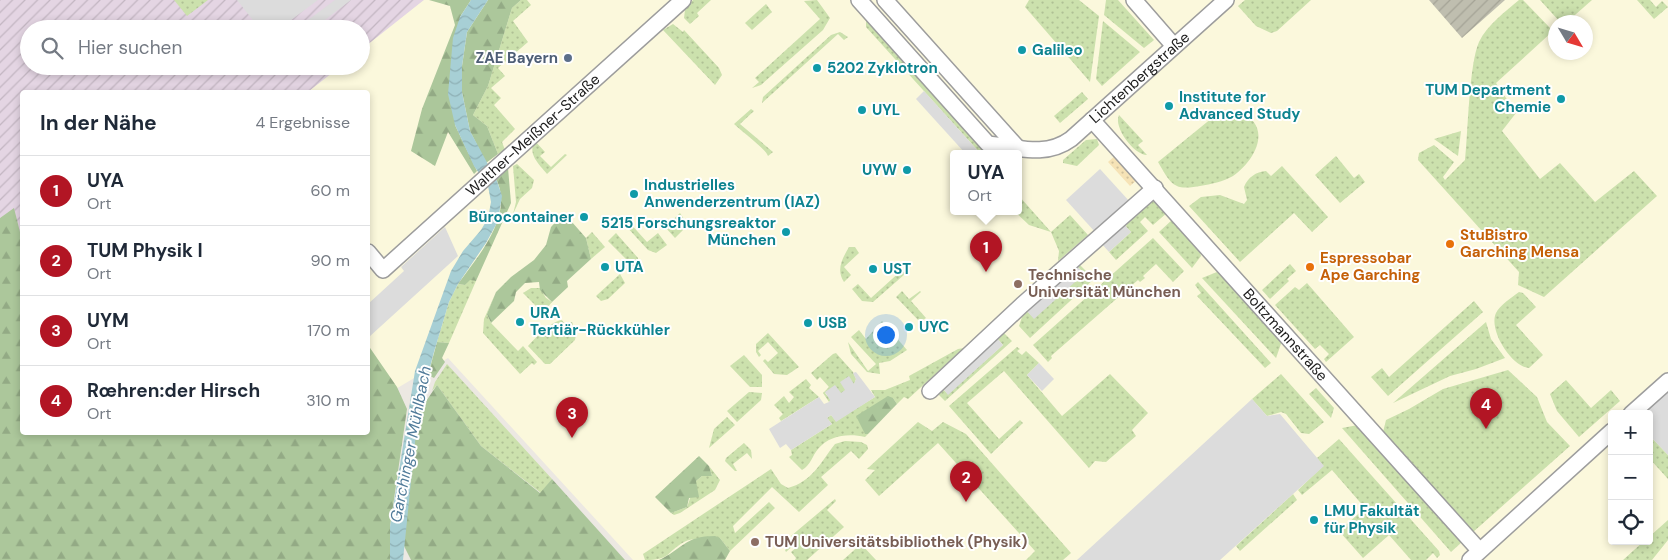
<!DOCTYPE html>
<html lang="de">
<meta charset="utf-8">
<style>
body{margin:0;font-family:"DM Sans",sans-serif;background:#f6f6f7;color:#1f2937}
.controls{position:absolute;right:15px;bottom:15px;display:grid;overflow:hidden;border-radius:5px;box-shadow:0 2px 8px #0003}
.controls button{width:45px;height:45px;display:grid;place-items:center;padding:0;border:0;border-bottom:1px solid #e0e1e3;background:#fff;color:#1f2937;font:25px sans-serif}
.compass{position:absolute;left:1548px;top:15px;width:45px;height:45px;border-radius:50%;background:#fff;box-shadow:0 2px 8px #0003;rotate:128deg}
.you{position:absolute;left:885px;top:334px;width:18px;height:18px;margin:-12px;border:4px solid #fff;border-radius:50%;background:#1a73e8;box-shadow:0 0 0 8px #1a73e833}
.badge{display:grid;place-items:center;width:32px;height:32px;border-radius:50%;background:#b21524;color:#fff;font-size:16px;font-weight:700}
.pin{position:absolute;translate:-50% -41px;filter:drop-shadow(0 1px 2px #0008)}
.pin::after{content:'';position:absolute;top:26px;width:18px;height:15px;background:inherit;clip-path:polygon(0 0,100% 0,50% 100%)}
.popup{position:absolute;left:950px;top:150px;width:72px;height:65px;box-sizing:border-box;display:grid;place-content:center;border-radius:5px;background:#fff;filter:drop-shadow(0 1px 4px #0005);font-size:16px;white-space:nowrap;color:#747a83}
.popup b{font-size:19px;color:#1f2937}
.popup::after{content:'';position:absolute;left:50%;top:100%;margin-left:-10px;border:10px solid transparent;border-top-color:#fff}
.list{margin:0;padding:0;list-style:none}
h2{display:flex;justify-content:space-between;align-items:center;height:65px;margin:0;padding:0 20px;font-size:21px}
h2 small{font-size:16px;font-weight:400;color:#747a83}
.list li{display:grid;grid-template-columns:32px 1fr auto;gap:15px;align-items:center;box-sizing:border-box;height:70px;padding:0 20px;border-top:1px solid #e0e1e3}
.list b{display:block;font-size:19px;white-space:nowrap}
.list p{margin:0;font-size:16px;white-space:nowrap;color:#747a83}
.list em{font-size:16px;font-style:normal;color:#747a83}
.icon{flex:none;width:28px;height:28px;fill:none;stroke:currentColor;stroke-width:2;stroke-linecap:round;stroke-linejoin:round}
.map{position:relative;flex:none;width:1668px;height:560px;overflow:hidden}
.search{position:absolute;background:#fff;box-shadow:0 2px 8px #0003;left:20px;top:20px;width:350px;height:55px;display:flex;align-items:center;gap:12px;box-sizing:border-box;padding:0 18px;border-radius:28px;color:#747a83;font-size:19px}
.panel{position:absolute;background:#fff;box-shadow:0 2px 8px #0003;left:20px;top:90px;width:350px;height:345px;border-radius:5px}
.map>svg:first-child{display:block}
.industrial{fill:url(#industrial-furrows)}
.education{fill:#fbf8dc;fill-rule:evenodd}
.construction{fill:url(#construction-furrows)}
.grass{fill:url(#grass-dots)}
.forest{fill:url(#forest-firs)}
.sand{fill:url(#sand-dots)}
.parking{fill:#dcdcdc}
.water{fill:url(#water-waves)}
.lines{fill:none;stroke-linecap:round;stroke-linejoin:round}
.minor-casing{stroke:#9d9d9d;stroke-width:18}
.minor{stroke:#fff;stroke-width:15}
.culture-dot{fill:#0f9aa8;stroke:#fff;stroke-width:2}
.service-dot{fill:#5c6f8a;stroke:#fff;stroke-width:2}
.food-dot{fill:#e8710a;stroke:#fff;stroke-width:2}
.education-dot{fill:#8d6e63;stroke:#fff;stroke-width:2}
.labels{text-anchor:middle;stroke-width:4;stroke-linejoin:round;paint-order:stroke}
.culture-label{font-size:15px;font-weight:bold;fill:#0d838f;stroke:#fff;text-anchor:start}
.service-label{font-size:15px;font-weight:bold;fill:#4e5e75;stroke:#fff;text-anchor:end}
.street-label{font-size:15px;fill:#1c1c1c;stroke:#fff}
.food-label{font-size:15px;font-weight:bold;fill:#c56008;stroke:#fff;text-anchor:start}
.education-label{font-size:15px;font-weight:bold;fill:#785e54;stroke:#fff;text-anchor:start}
.water-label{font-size:16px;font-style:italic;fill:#507b99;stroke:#fff}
</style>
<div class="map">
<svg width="1668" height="560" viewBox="0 0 1668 560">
<defs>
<pattern id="industrial-furrows" width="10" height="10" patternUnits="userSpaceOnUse" patternTransform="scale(1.25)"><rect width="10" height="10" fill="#e4d5e3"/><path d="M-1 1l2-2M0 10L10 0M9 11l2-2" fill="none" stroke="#c3b6c2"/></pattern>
<pattern id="construction-furrows" width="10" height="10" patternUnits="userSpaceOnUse" patternTransform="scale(1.25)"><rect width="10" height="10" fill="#bfbeaf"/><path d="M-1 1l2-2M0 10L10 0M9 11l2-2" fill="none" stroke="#a4a396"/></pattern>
<pattern id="grass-dots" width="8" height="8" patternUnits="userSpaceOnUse" patternTransform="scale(1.25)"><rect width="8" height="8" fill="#cce1ad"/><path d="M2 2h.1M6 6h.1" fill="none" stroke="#afc094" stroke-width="1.8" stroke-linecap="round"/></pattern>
<pattern id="forest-firs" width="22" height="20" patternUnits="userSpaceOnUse" patternTransform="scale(1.25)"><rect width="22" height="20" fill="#acc79b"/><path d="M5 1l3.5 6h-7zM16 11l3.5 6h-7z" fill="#93aa85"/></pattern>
<pattern id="sand-dots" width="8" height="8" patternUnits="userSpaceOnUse" patternTransform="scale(1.25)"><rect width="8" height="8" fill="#f6e3b6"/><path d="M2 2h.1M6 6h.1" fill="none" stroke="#d2c29c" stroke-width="1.8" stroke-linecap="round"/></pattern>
<pattern id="water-waves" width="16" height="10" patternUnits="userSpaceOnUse" patternTransform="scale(1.25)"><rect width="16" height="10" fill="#a7cfd5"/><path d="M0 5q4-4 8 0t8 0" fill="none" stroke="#8fb1b6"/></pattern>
</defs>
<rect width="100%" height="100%" fill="#ece8e2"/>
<path class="industrial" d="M0,0H424L361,50V29H29V66H341L308,92H22V240L14,209L0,218Z"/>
<path class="education" d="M424,0H1668V560H633L448,358L394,390L368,368V92H308L341,66H361V50ZM1556,22H1586V52H1556ZM954,153H1018V211H954ZM1612,414H1649V541H1612Z"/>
<path class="construction" d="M1429,0H1505L1462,38Z"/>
<g class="grass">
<path d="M174,0H208L187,16Z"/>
<path d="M521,0H527L531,5L513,21L528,42L498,68L505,76L491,88L501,98L494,105L515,129L502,142L505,150L498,154L487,126L473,115L488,86L512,8Z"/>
<path d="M693,0H711L697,13L699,16L690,24L684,18L685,10Z"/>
<path d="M817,0L830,18L823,30L761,85L752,88L759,82L755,78L820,19L804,1Z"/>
<path d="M1029,0H1079L1099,16L1090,82L1025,7Z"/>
<path d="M1106,0H1118L1154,40L1144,48L1104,15Z"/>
<path d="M1245,0H1311L1277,31L1271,33L1256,26L1238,6Z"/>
<path d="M1519,0H1523L1553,31L1496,83L1516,113L1502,131L1540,179L1560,163L1595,202L1634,171L1657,196L1544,297L1518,285L1519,272L1418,160L1419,153L1434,145L1454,162L1443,177L1445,180L1465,160C1468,133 1469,64 1479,42C1487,25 1505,12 1519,0Z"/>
<path d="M1540,0H1592L1567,22H1560Z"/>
<path d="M1637,0H1650L1656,7L1662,1L1668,7L1654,19Z"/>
<path d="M766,4L772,12L752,30L745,23Z"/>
<path d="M866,18L1004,153H990L987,150L980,153L866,27Z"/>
<path d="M1103,21L1140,52L1102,86L1096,79Z"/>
<path d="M673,24L683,32L684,30L719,68L722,75L715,85L663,30Z"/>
<path d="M840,32L848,37L844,40L838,34L762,103L763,97L831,35Z"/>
<path d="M1082,92L1088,99L1060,123L1054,116Z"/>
<path d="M751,109L754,111L740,124L773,152L768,156C766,149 741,131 734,124Z"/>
<path d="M1238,111C1274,125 1256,160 1233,176C1223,182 1211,184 1200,186C1194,187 1183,189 1177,186C1168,182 1163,170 1158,162L1212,118Z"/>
<path d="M1119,115L1143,141L1138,145L1147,155C1134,155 1113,127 1119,115Z"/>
<path d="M1461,131L1458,156L1434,139Z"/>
<path d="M1097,139L1099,145L1077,166L1063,163V160L1086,140Z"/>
<path d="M535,141L545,152L540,156L551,167L565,154L567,155L547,174C539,164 527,154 535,141Z"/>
<path d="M1336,156L1354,178L1359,174L1365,182L1340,203L1315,175Z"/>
<path d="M517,164L534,180L532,188L520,199L513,214L516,202L513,166Z"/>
<path d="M1282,166L1328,217L1312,232L1294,213L1240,262L1189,206L1201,197L1220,195L1244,204L1247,200L1244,187C1248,177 1256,172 1266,171L1271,176Z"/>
<path d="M1019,196L1051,232L1070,215L1088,235L1058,261L1059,251L1051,232L1029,225L1014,211H1018Z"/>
<path d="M1155,201L1168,212L1153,225L1145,217L1140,222L1148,231L1116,260L1109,252L1131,232L1126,227C1128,217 1146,203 1155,201Z"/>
<path d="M680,213L688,225L675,238L665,227Z"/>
<path d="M1173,219L1199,247L1201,256L1192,268L1159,232Z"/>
<path d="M629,222L647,242L658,233L667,245L656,253L648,250L625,225Z"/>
<path d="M592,232L605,247L591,259L586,238Z"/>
<path d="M616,233L638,258V272L633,274L626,269L631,264L608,241Z"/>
<path d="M1153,238L1184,271L1173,282L1156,264L1143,276L1145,278L1140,282L1138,280L1051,356L1052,358L1048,362L1033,345Z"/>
<path d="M849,247H855L859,253L844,267L851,275L844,282C836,270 842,259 849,247Z"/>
<path d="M1079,264L1094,279L1030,338L1019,326L1022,317L1027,311L1034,318L1084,273L1076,265Z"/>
<path d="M1290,264L1296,271L1287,279L1289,281L1270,299L1262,290Z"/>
<path d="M902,270L905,274L873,302L862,301L852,289L858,284L871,298Z"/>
<path d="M1217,272L1224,275L1282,341L1276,358L1202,278Z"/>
<path d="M620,274L625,283L608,299L601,301L596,296Z"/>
<path d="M470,279L476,281L449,343L437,342L449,302L458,284L465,285Z"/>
<path d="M1198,282L1271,363L1265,368L1197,296L1201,293L1195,285Z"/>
<path d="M1307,283L1354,337L1326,362L1324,359L1329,354L1320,345L1315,349L1275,305L1295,287L1299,290Z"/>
<path d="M531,288H540L546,298L552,302L543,313L523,293Z"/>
<path d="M902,291L909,299L920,291L921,292L911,301L926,318L920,322L896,297Z"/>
<path d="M496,292L487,314L491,323L518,351L523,346L537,362L534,365L532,363L520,374L483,333L484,319Z"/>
<path d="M1519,292L1523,293L1536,307L1516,325L1543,355L1529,368C1512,367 1488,330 1496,313C1500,305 1511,298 1519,292Z"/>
<path d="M1474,301L1483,312L1388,396L1371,377L1382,368L1389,377Z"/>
<path d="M562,320L564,323L572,322L576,335L575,340L550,364H545L528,346C535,338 552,321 562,320Z"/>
<path d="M882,321L907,350L890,361L879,363L880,374L867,372L851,354L848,342L868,371L876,364L851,337L859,330L866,339Z"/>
<path d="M1486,322L1491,339L1505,358L1476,369L1450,376L1393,403Z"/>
<path d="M1002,331L1012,341L945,401L937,393L943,389L948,394L1003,345L996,337Z"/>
<path d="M768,333L799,367L787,375L774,374L763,361L765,359L768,362L778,353L768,342L758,351L761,355L759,357L756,352V344Z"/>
<path d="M1017,347L1020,349L1017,351L1022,355L1026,351L1039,363L1027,375L1062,416L1110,374L1148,413L1132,430L1136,436L1106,462L1095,461L1089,468L1004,371L967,403L999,439L1020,420L1023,423L991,454L949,406Z"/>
<path d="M964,348L908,399L904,397L897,404L893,398L865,433L868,434L865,437C849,433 829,435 818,449C812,456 811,465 802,470L789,457L792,455L791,450L832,424L827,418L831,415L836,421L875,397L871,390H885L910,380L909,376L958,349Z"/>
<path d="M836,353L853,372L856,379L854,385L841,382L846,390L841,394L825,393L831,400L829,402L823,393L829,387L820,377L817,380L811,373L833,354Z"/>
<path d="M744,355L762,375V387H750L730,366Z"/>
<path d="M447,364L552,479L541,493L481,446L437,385L432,391L435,382Z"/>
<path d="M1508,370L1537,397L1547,422L1570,446L1472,533L1383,432L1386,420L1409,409L1443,389Z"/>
<path d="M1281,374L1324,422L1309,434L1301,433L1286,414L1281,412L1267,416L1252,399Z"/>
<path d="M806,379L811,385L809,388L819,397L781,421L779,418L783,414L774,405L784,396L789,403L794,397L789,392Z"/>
<path d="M1566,380L1591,408L1611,390L1620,401L1579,437L1557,411L1550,394Z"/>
<path d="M1316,388L1334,408L1331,418L1309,394Z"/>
<path d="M749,392L762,393L761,400L737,422L727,411Z"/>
<path d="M727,417L735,425L709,448L714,429Z"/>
<path d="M918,422L932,431L943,422L966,434L1071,553L1063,560H1026L1035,551L938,443L879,496L865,480L875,470L867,469Z"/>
<path d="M1358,425L1462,542L1451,552L1342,428Z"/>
<path d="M1649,435L1668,455V479L1649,458Z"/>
<path d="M1339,439L1439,551L1440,555L1437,558L1433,553L1426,560H1411L1389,535L1363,558L1339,531L1365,508L1332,470L1302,495L1298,490L1323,466L1317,458Z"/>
<path d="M845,441L861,442L867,445L868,449L859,459L851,451L821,477L828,485L799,512L772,487L733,526L735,533L769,502L775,508L730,551L720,538C710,539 692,537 684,542C665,553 671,560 645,560L643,554L771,469L781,484L788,488C813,481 820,463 835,444Z"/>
<path d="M744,443L751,450L752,459L747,453L733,464L737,471H735L725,461L726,458Z"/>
<path d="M709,466L720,480L715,490L680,513L674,515L671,513L687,507L696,481L702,476H712Z"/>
<path d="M1293,494L1297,500L1240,551L1236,546Z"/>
<path d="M835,499L836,501L827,510L844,527L807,560H795L796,558L791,552L797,547L795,544L786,552L785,550L795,541L791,536Z"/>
<path d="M1668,520V540L1652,560H1623L1644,541H1649V537Z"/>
<path d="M861,544L876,560H843Z"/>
</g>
<g class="forest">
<path d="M429,0H471L460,17L455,125L477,171L474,174L448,132L435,166L411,151L422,109L455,25L450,6Z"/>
<path d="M488,0H521L512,8L488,86L473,115L487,126L498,154L486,163L470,131L462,92V66L467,32Z"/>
<path d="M508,168L511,203L476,281L470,280L465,285L458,284C478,256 516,214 495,177Z"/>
<path d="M14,208L22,240V432H368V345L397,387L407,409L390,527V560H0V218Z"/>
<path d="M564,213L586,238L591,259L567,281L568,287L552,302L540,290L539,282L525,283L516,292L514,301L491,323L487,314L496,292L511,277L534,260L546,245L551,227Z"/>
<path d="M437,342L449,343L442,358L445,362L434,378L428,375Z"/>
<path d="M437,385L481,446L540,493L552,479L625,560H411L403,544L418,413Z"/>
<path d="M888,396L893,398L897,404L868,434H865L856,416Z"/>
<path d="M699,456L709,466L712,476H702L696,481L699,497L689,498L687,507L671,513L655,497Z"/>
<path d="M715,536L720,538L730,551L725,560H659C683,549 684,536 715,536Z"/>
</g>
<path class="sand" d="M1116,155L1138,179L1130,186L1108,162Z"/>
<g class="parking">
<path d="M237,0H318L279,29H260Z"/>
<path d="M335,0H351L313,29H296Z"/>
<path d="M924,91L980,153H965L916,99Z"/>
<path d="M1100,169L1130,202L1096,233L1066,200Z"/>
<path d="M1123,223L1131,232L1109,252L1101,243Z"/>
<path d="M445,227L458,256L369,337L368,304L404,271L401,267Z"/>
<path d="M1076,265L1084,274L1034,319L1025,309Z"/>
<path d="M996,337L1003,345L948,395L941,386Z"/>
<path d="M1039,363L1054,379L1042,391L1027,375Z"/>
<path d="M856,372L875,397L836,422L831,415L827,418L832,424L791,450L786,444L780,448L769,429L819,397L824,404L829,402L830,400L825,392L835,385L841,393L845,390L840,382L849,376L854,384L856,379L853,373Z"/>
<path d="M1668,390V455L1649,435V414H1642Z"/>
<path d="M1252,399L1267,416L1280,414L1324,466L1220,560H1077Z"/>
</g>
<path class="water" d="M471,0H488L467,32L462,66V92L470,131L497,181L502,196L498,221L486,243L458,284L449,302L434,352L418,413L403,560H390V527L415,371L451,271L463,251L481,230L488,218L491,202L488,186L474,166L455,125L448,94L453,38L460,17Z"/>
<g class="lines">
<defs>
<g id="minor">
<path id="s1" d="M859,0L988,144C1017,147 1045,158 1071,139L1226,0"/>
<path d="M885,0L1017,147"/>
<path d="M1134,0L1174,46"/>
<path id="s2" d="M1092,120L1479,550"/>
<path id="s3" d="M368,252L383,270L683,0"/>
<path d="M930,391L1022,305L1155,188"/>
<path d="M1631,414L1668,381"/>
<path d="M1470,560L1612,431"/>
</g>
</defs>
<use href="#minor" class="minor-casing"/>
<use href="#minor" class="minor"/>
</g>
<g class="culture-dot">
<circle cx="1022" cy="50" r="5"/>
<circle cx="817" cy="68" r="5"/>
<circle cx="1561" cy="99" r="5"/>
<circle cx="1169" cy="106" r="5"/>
<circle cx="862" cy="110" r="5"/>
<circle cx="907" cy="170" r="5"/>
<circle cx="634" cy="194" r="5"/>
<circle cx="584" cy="217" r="5"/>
<circle cx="786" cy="232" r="5"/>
<circle cx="605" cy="267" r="5"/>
<circle cx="873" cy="269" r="5"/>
<circle cx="520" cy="322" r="5"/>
<circle cx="808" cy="323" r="5"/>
<circle cx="909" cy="327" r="5"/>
<circle cx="1314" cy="520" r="5"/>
</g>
<circle class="service-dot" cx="568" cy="58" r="5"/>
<g class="food-dot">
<circle cx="1450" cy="244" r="5"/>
<circle cx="1310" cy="267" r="5"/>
</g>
<g class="education-dot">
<circle cx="1018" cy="284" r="5"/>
<circle cx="755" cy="542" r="5"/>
</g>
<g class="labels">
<g class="culture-label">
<text x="1032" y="55">Galileo</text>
<text x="827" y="73">5202 Zyklotron</text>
<text x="1551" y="95" text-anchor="end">TUM Department<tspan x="1551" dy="17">Chemie</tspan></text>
<text x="1179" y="102">Institute for<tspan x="1179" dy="17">Advanced Study</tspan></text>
<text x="872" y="115">UYL</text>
<text x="897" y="175" text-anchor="end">UYW</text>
<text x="644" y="190">Industrielles<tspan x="644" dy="17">Anwenderzentrum (IAZ)</tspan></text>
<text x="574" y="222" text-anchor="end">Bürocontainer</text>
<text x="776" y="228" text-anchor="end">5215 Forschungsreaktor<tspan x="776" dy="17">München</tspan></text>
<text x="615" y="272">UTA</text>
<text x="883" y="274">UST</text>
<text x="530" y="318">URA<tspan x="530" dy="17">Tertiär-Rückkühler</tspan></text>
<text x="818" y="328">USB</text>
<text x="919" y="332">UYC</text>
<text x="1324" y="516">LMU Fakultät<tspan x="1324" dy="17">für Physik</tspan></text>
</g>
<g class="service-label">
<text x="558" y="63">ZAE Bayern</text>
</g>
<g class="street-label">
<text dy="5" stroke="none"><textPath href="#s1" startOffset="371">Lichtenbergstraße</textPath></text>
<text dy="5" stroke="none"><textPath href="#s3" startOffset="225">Walther-Meißner-Straße</textPath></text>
<text dy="5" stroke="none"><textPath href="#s2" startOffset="289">Boltzmannstraße</textPath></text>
</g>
<g class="food-label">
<text x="1460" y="240">StuBistro<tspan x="1460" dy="17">Garching Mensa</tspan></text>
<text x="1320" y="263">Espressobar<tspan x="1320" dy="17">Ape Garching</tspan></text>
</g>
<g class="education-label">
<text x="1028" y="280">Technische<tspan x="1028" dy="17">Universität München</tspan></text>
<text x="765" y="547">TUM Universitätsbibliothek (Physik)</text>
</g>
<g class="water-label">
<text transform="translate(410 444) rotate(-79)" y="6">Garchinger Mühlbach</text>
</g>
</g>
</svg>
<div class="controls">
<button>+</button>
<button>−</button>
<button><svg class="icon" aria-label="locate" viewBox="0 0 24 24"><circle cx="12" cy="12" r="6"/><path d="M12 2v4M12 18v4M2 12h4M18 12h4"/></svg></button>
</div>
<svg class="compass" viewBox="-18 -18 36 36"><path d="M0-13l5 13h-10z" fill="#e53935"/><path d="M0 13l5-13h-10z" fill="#747a83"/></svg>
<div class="you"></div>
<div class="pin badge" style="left:986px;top:272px">1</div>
<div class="popup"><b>UYA</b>Ort</div>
<div class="pin badge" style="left:966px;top:502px">2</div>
<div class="pin badge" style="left:572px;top:438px">3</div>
<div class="pin badge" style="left:1486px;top:429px">4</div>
<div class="search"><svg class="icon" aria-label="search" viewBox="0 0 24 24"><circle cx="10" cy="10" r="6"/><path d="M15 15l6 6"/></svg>Hier suchen</div>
<section class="panel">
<h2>In der Nähe<small>4 Ergebnisse</small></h2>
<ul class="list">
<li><span class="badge">1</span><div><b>UYA</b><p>Ort</p></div><em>60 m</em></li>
<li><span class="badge">2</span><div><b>TUM Physik I</b><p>Ort</p></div><em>90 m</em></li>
<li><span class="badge">3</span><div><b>UYM</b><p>Ort</p></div><em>170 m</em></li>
<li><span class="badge">4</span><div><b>Rœhren:der Hirsch</b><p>Ort</p></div><em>310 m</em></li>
</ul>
</section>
</div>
